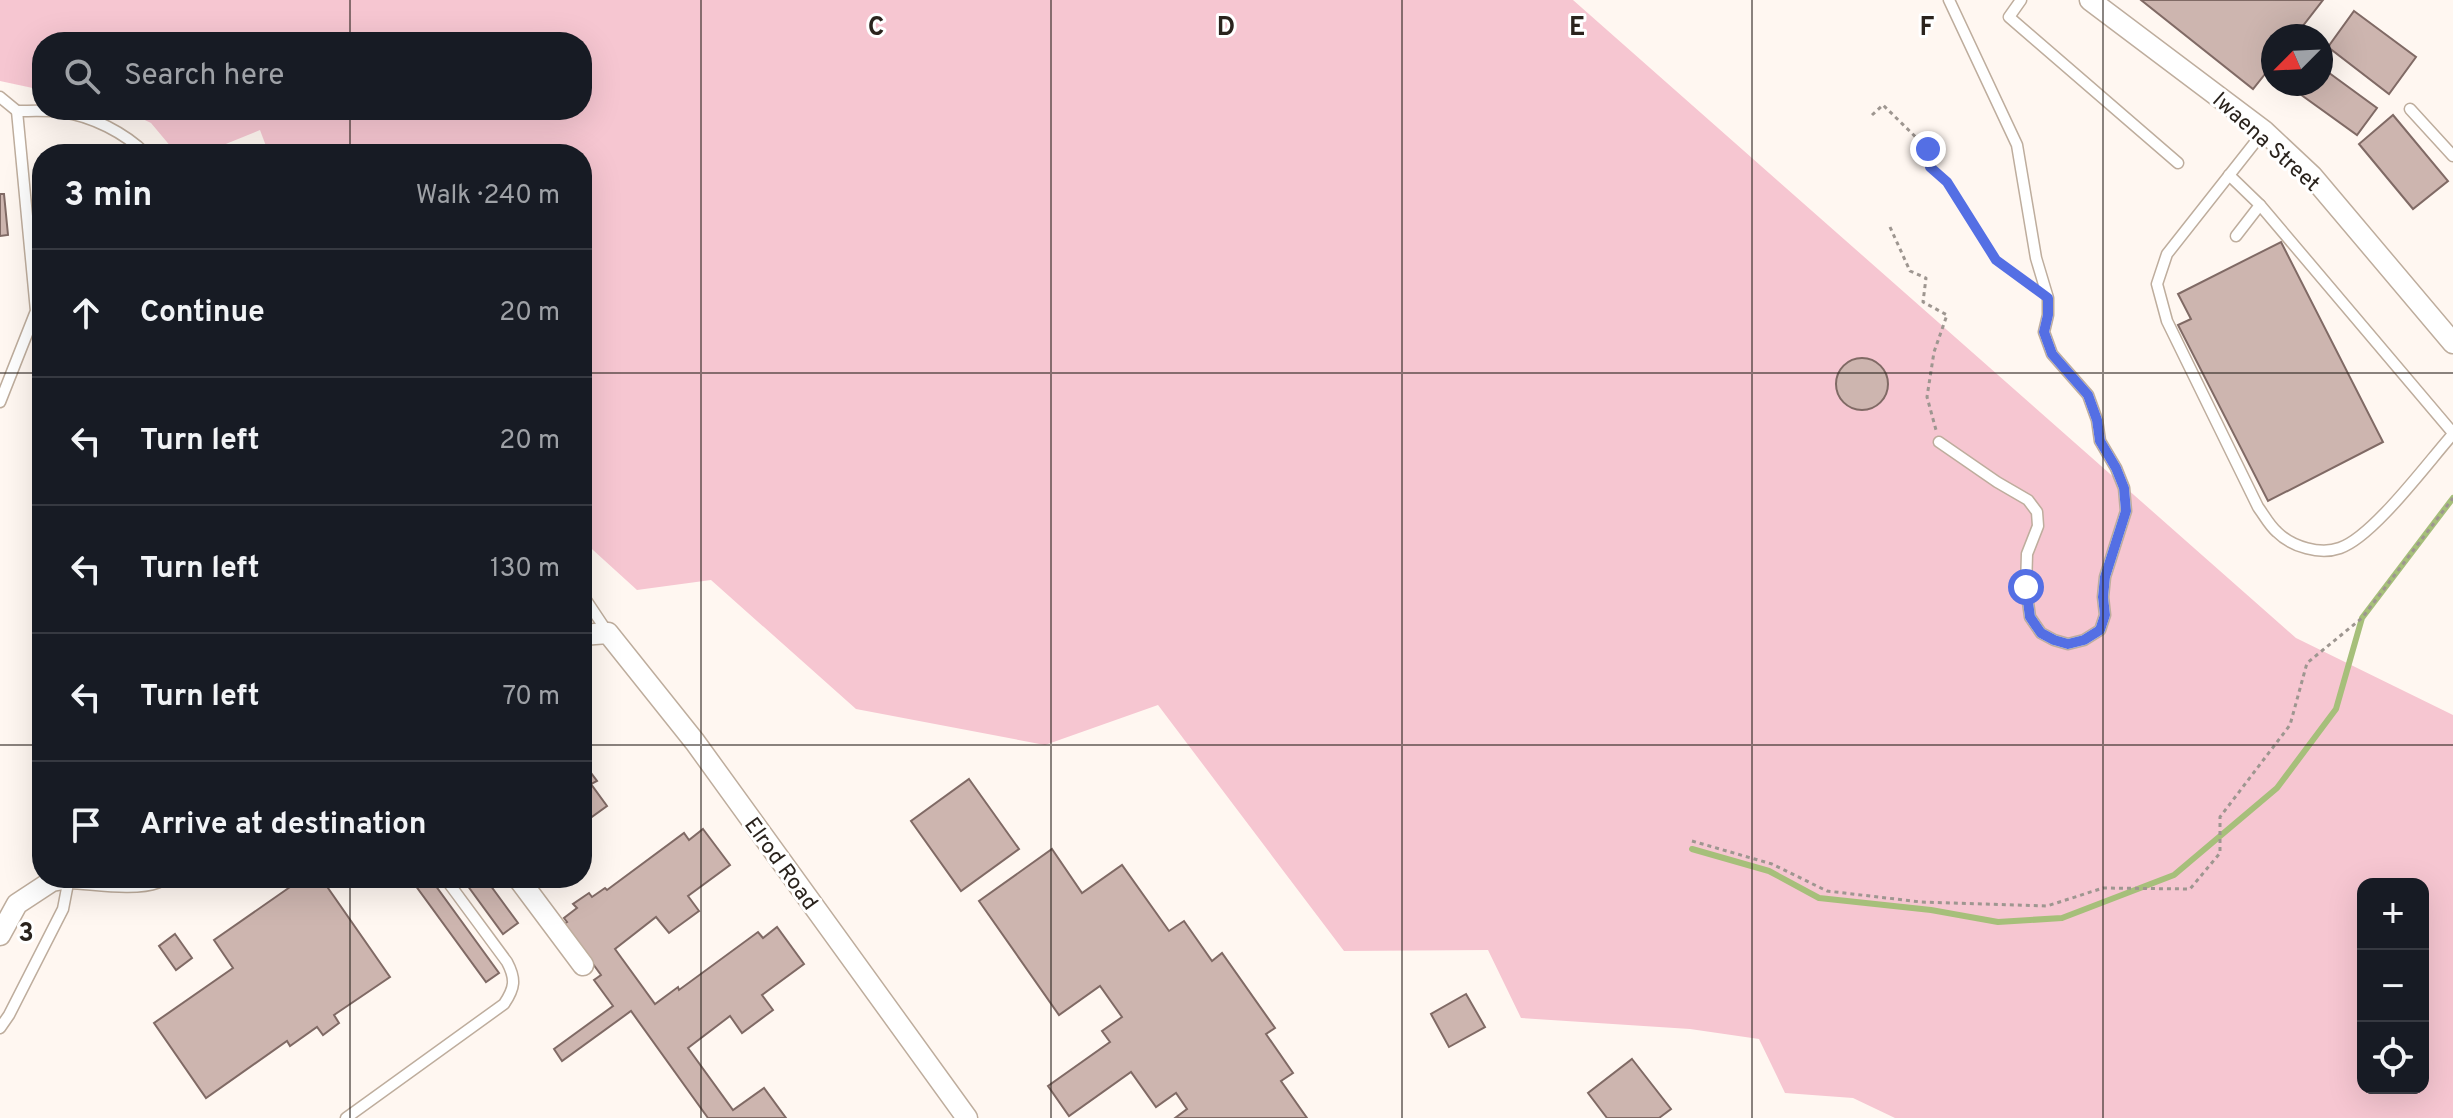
<!DOCTYPE html>
<meta charset="utf-8">
<style>
body{margin:0;font-family:Overpass,sans-serif;background:#242831;color:#f1f3f6}
.controls{position:absolute;right:24px;bottom:24px;display:grid;overflow:hidden;border-radius:16px;box-shadow:0 8px 32px #0002}
.controls button{width:72px;height:72px;display:grid;place-items:center;padding:0;border:0;border-bottom:2px solid #363941;background:#171b24;color:#f1f3f6;font:40px sans-serif}
.compass{position:absolute;left:2261px;top:24px;width:72px;height:72px;border-radius:50%;background:#171b24;box-shadow:0 8px 32px #0002;rotate:246deg}
.stop{position:absolute;width:24px;height:24px;margin:-18px;border:6px solid #546fe4;border-radius:50%;background:#fff}
.stop.end{background:#546fe4;border-color:#fff;box-shadow:0 2px 8px #0008}
.list{margin:0;padding:0;list-style:none}
h2{display:flex;justify-content:space-between;align-items:center;height:104px;margin:0;padding:0 32px;font-size:34px}
h2 small{font-size:26px;font-weight:400;color:#9ea1a6}
.list li{display:grid;grid-template-columns:52px 1fr auto;gap:24px;align-items:center;box-sizing:border-box;height:128px;padding:0 32px;border-top:2px solid #363941}
.list b{display:block;font-size:30px;white-space:nowrap}
.list em{font-size:26px;font-style:normal;color:#9ea1a6}
.icon{flex:none;width:44px;height:44px;fill:none;stroke:currentColor;stroke-width:2;stroke-linecap:round;stroke-linejoin:round}
.map{position:relative;flex:none;width:2453px;height:1118px;overflow:hidden}
.search{position:absolute;background:#171b24;box-shadow:0 8px 32px #0002;left:32px;top:32px;width:560px;height:88px;display:flex;align-items:center;gap:20px;box-sizing:border-box;padding:0 28px;border-radius:32px;color:#9ea1a6;font-size:30px}
.panel{position:absolute;background:#171b24;box-shadow:0 8px 32px #0002;left:32px;top:144px;width:560px;height:744px;border-radius:32px}
.map>svg:first-child{display:block}
.green{fill:#f6c6d1;fill-rule:evenodd}
.lines{fill:none;stroke-linecap:round;stroke-linejoin:round}
.stream{stroke:#a6bf7a;stroke-width:6}
.building{fill:#cdb5af;stroke:#806a65;stroke-width:2}
.lane-casing{stroke:#bead9d;stroke-width:13}
.street-casing{stroke:#bead9d;stroke-width:23}
.path{stroke:#9e9690;stroke-width:3;stroke-dasharray:4 4;stroke-linecap:butt}
.lane{stroke:#fff;stroke-width:10}
.street{stroke:#fff;stroke-width:20}
.route{stroke:#546fe4;stroke-width:10}
.grid{fill:none;stroke:#2a231d;stroke-width:2;stroke-opacity:0.55}
.labels{text-anchor:middle;stroke-width:6;stroke-linejoin:round;paint-order:stroke}
.street-label{font-size:22px;fill:#2a231d;stroke:#fff}
.grid-label{font-size:26px;text-anchor:middle;font-weight:bold;fill:#2a231d;stroke:#fff;stroke-width:6;stroke-linejoin:round;paint-order:stroke}
</style>
<div class="map">
<svg width="2453" height="1118" viewBox="0 0 2453 1118">
<rect width="100%" height="100%" fill="#fff7f1"/>
<path class="green" d="M0,0H1573L2296,638L2453,715V1118H1895L1853,1098L1785,1093L1759,1039L1690,1029L1521,1018L1488,950L1344,951L1158,705L1045,745L856,709L711,580L637,590L582,540V154H269L260,130L201,154H177L151,123L124,110H582V42H42V90L0,81ZM2363,884H2423V1088H2363Z"/>
<g class="lines">
<path class="stream" d="M1692,849L1769,871L1819,898L1931,910L1998,922L2062,918L2174,875L2277,788L2336,709L2362,618L2453,498"/>
</g>
<g class="building">
<path d="M2141,0H2323L2295,36H2273V64L2253,89Z"/>
<path d="M2354,11L2416,57L2389,94L2328,47Z"/>
<path d="M2321,67L2377,108L2357,135L2293,89L2296,84H2321Z"/>
<path d="M2393,115L2448,181L2413,209L2359,144Z"/>
<path d="M0,194H4L8,235L0,236Z"/>
<path d="M2281,242L2383,442L2268,501L2178,325L2191,319L2178,294Z"/>
<circle cx="1862" cy="384" r="26"/>
<path d="M582,761L597,781L591,784L607,806L582,824Z"/>
<path d="M969,779L1019,849L961,891L911,821Z"/>
<path d="M703,829L730,865L688,896L699,911L669,933L656,917L615,949L655,1004L678,987L679,990L758,932L763,938L777,927L804,964L762,995L773,1010L742,1033L730,1016L688,1048L733,1110L764,1088L786,1118H708L631,1011L562,1061L554,1049L613,1006L594,980L601,975L564,924L567,922L564,918L577,908L573,904L589,893L592,897L605,888L607,890L684,833L689,840Z"/>
<path d="M1052,849L1082,893L1122,865L1169,931L1184,921L1212,961L1222,953L1275,1028L1266,1034L1293,1073L1281,1081L1307,1118H1175L1187,1109L1176,1093L1156,1107L1131,1072L1069,1116L1048,1086L1110,1042L1102,1031L1122,1017L1100,986L1059,1015L979,901Z"/>
<path d="M303,878H321L390,977L334,1015L339,1023L323,1035L317,1027L290,1046L287,1041L206,1098L154,1023L233,968L214,940Z"/>
<path d="M410,878H430L499,973L486,982Z"/>
<path d="M462,878H485L518,923L503,934Z"/>
<path d="M175,934L192,958L176,970L159,946Z"/>
<path d="M1466,994L1485,1027L1449,1047L1431,1014Z"/>
<path d="M1632,1059L1671,1109L1659,1118H1607L1588,1093Z"/>
</g>
<g class="lines">
<defs>
<g id="lane">
<path d="M2021,0L2009,17L2178,163"/>
<path d="M0,97L17,111"/>
<path d="M2410,109L2453,156"/>
<path d="M2264,131L2167,254L2157,284L2167,321L2258,507C2264,515 2269,525 2277,532C2292,547 2320,555 2340,548C2373,537 2428,462 2453,434"/>
<path d="M2229,175L2260,205L2453,433"/>
<path d="M2236,236L2260,205"/>
<path d="M0,402L36,311L17,111C31,111 47,110 62,112C92,116 125,133 146,154"/>
<path d="M1939,442L1997,482L2028,500L2037,512L2038,526L2027,554L2026,587L2030,617L2041,633L2054,640L2068,644L2084,640L2100,630L2105,615L2103,597L2105,577L2126,511L2124,488L2116,468L2100,441L2097,420L2088,395L2052,354L2044,332L2048,315V298L2036,258L2017,145L1949,0"/>
<path d="M582,594L608,633"/>
<path d="M0,1028L9,1015L63,909L69,878"/>
<path d="M346,1118L504,1004C515,988 516,979 507,962L445,878"/>
</g>
<g id="street">
<path d="M2090,0L2264,131L2312,176L2453,343"/>
<path d="M582,635L608,633L695,742L967,1118"/>
<path d="M70,878C94,879 135,886 156,878"/>
<path d="M518,878L583,965"/>
<path d="M0,935L17,904L52,881L69,878"/>
</g>
</defs>
<use href="#lane" class="lane-casing"/>
<use href="#street" class="street-casing"/>
<g class="path">
<path d="M1872,115L1883,105L1928,149L1930,167L1947,182L1996,260L2029,284"/>
<path d="M1890,227L1910,271L1926,278L1923,302L1947,315L1934,352L1927,397L1936,430"/>
<path d="M1692,841L1772,864L1827,891L1921,902L2047,906L2103,888L2190,889L2220,853V817L2290,725L2307,663L2362,618L2453,498"/>
</g>
<use href="#lane" class="lane"/>
<use href="#street" class="street"/>
</g>
<g class="lines">
<path class="route" d="M1928,149L1930,167L1947,182L1996,260L2048,298V315L2044,332L2052,354L2088,395L2097,420L2100,441L2116,468L2124,488L2126,511L2105,577L2103,597L2105,615L2100,630L2084,640L2068,644L2054,640L2041,633L2030,617L2026,587"/>
</g>
<path class="grid" d="M350,0V42M701,0V1118M1051,0V1118M1402,0V1118M1752,0V1118M2103,0V1118M350,110V154M0,373H42M582,373H2453M0,745H42M582,745H2453M350,878V1118"/>
<g class="labels">
<g class="street-label">
<text transform="translate(2267 141) rotate(42)" y="8">Iwaena Street</text>
<text transform="translate(782 863) rotate(54)" y="8">Elrod Road</text>
</g>
</g>
<g class="grid-label">
<text x="876" y="35">C</text>
<text x="1226" y="35">D</text>
<text x="1577" y="35">E</text>
<text x="1927" y="35">F</text>
<text x="26" y="941">3</text>
</g>
</svg>
<div class="controls">
<button>+</button>
<button>−</button>
<button><svg class="icon" aria-label="locate" viewBox="0 0 24 24"><circle cx="12" cy="12" r="6"/><path d="M12 2v4M12 18v4M2 12h4M18 12h4"/></svg></button>
</div>
<svg class="compass" viewBox="-18 -18 36 36"><path d="M0-13l5 13h-10z" fill="#e53935"/><path d="M0 13l5-13h-10z" fill="#9ea1a6"/></svg>
<div class="stop" style="left:2026px;top:587px"></div>
<div class="stop end" style="left:1928px;top:149px"></div>
<div class="search"><svg class="icon" aria-label="search" viewBox="0 0 24 24"><circle cx="10" cy="10" r="6"/><path d="M15 15l6 6"/></svg>Search here</div>
<section class="panel">
<h2>3 min<small>Walk · 240 m</small></h2>
<ul class="list">
<li><svg class="icon" aria-label="ahead" viewBox="0 0 24 24"><path d="M12 20V5M6 11l6-6 6 6"/></svg><div><b>Continue</b></div><em>20 m</em></li>
<li><svg class="icon" aria-label="left" viewBox="0 0 24 24"><path d="M17 20v-9H6M10 6l-5 5 5 5"/></svg><div><b>Turn left</b></div><em>20 m</em></li>
<li><svg class="icon" aria-label="left" viewBox="0 0 24 24"><path d="M17 20v-9H6M10 6l-5 5 5 5"/></svg><div><b>Turn left</b></div><em>130 m</em></li>
<li><svg class="icon" aria-label="left" viewBox="0 0 24 24"><path d="M17 20v-9H6M10 6l-5 5 5 5"/></svg><div><b>Turn left</b></div><em>70 m</em></li>
<li><svg class="icon" aria-label="arrive" viewBox="0 0 24 24"><path d="M6 21V4h12l-3 4 3 4H6"/></svg><div><b>Arrive at destination</b></div></li>
</ul>
</section>
</div>
